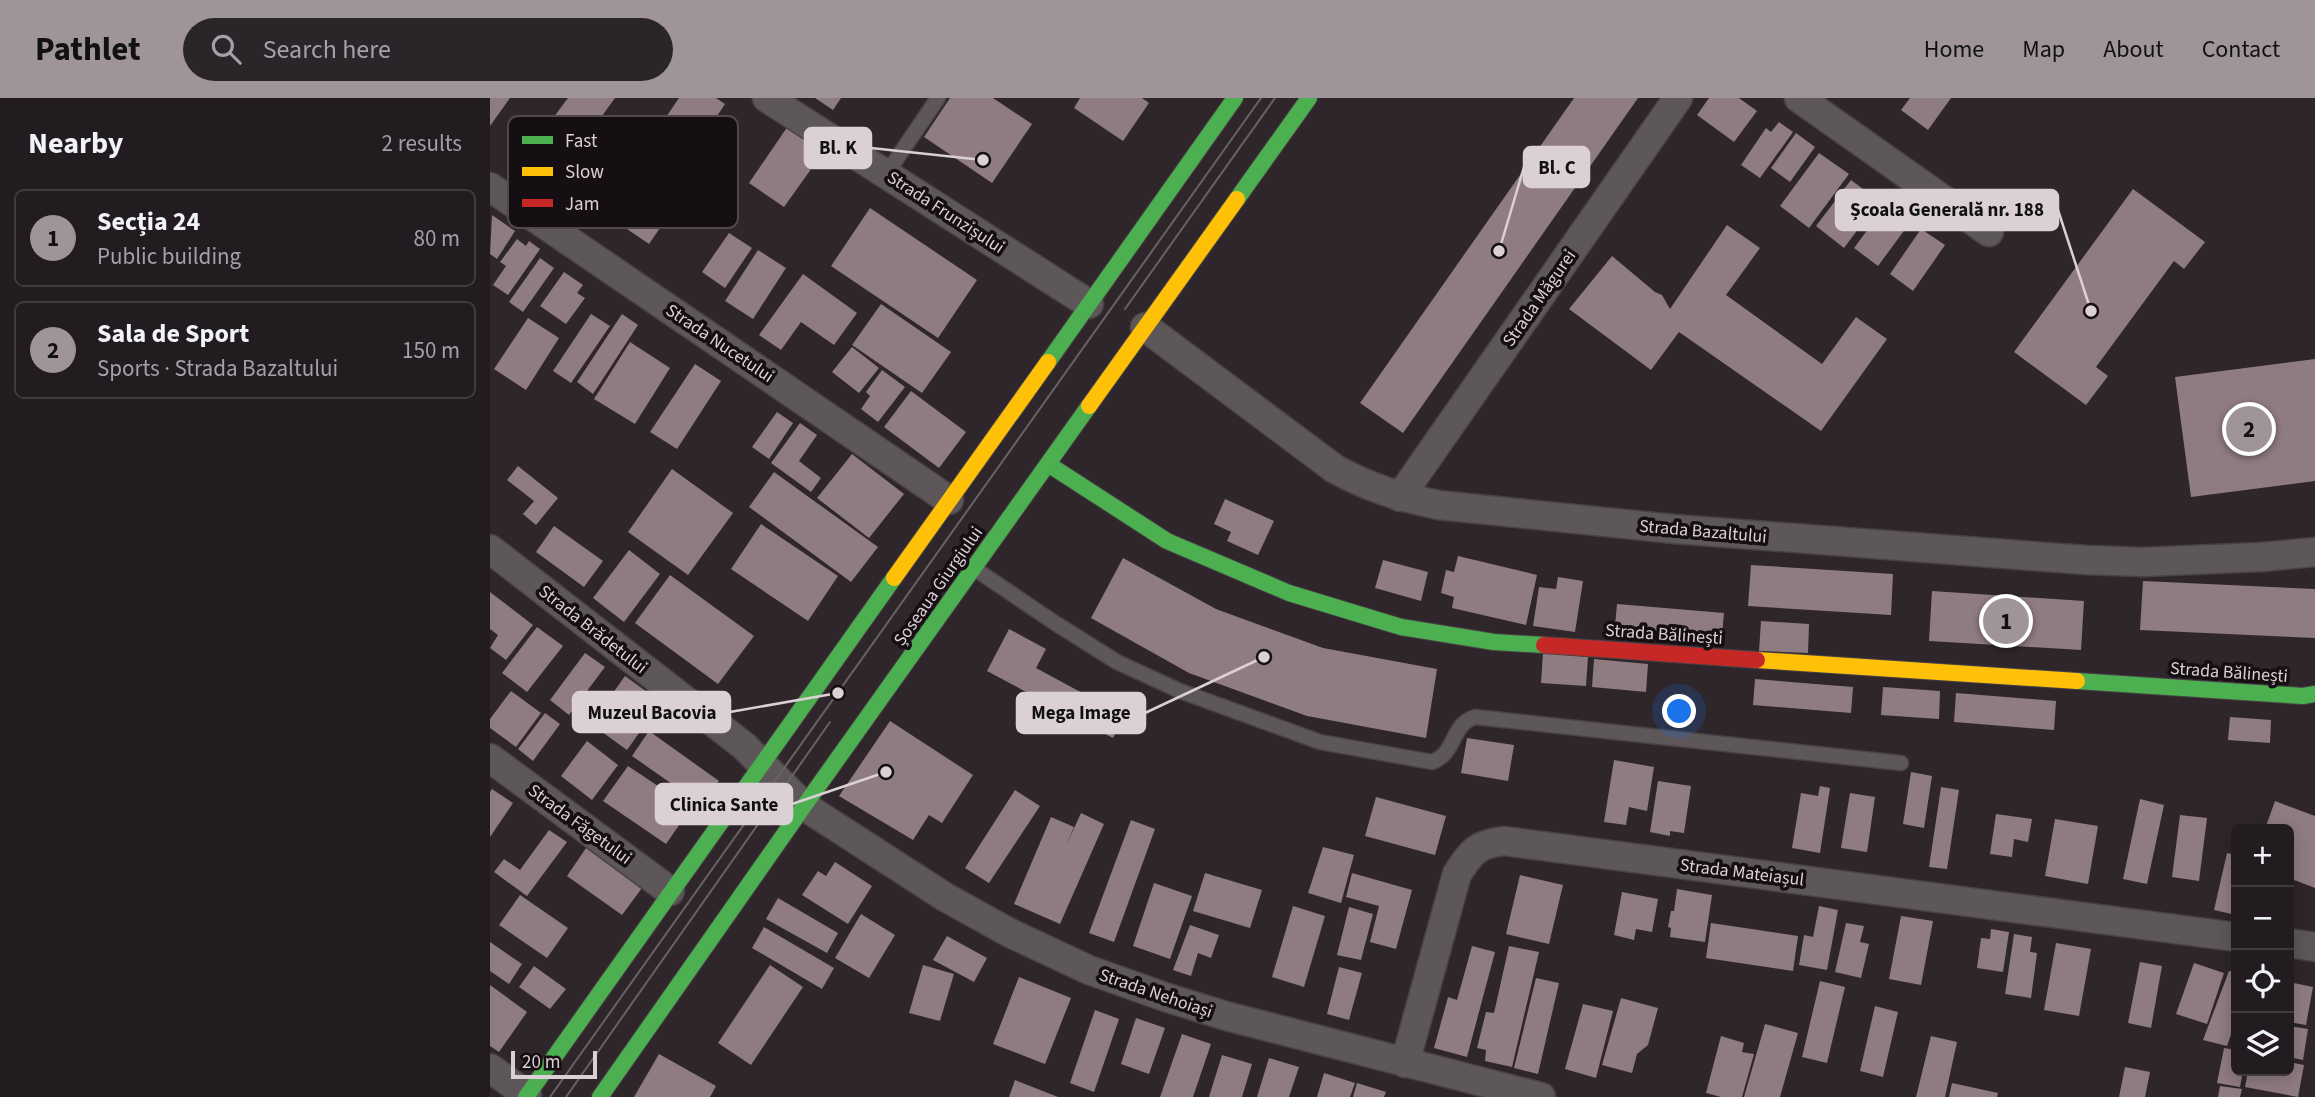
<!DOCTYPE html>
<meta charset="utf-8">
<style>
body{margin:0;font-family:"Source Sans 3",sans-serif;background:#2a2529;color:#f1f3f6}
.controls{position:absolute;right:21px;bottom:21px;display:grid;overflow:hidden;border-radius:10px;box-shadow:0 4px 18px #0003}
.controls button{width:63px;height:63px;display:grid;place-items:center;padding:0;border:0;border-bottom:2px solid #3f3a3e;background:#221c20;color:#f1f3f6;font:35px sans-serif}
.scale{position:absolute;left:21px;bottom:18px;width:86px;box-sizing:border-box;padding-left:7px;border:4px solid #dbd0d5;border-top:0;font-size:19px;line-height:24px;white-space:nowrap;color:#dbd0d5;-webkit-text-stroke:5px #150e12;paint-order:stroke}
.you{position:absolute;left:1190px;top:614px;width:24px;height:24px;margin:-18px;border:5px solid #fff;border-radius:50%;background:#1a73e8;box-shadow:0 0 0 10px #1a73e833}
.badge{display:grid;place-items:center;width:46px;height:46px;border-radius:50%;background:#9e9499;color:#111;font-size:23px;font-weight:700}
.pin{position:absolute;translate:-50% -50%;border:4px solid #fff;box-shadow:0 2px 7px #0006}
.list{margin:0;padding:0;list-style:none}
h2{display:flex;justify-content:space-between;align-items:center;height:91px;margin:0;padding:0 28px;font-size:30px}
h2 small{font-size:23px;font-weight:400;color:#a2a1a5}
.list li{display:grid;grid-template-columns:46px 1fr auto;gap:21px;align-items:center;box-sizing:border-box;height:98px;margin:0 14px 14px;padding:0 14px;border:2px solid #3f3a3e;border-radius:10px}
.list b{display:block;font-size:26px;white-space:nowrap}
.list p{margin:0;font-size:23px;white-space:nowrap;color:#a2a1a5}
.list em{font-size:23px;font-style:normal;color:#a2a1a5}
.icon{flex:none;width:38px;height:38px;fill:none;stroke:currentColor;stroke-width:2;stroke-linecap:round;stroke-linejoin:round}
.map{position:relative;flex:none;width:1825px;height:999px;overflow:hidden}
header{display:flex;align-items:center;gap:42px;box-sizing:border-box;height:98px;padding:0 35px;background:#9e9499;color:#111}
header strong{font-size:33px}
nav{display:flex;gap:38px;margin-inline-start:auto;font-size:24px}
.search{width:490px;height:63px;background:#2a2529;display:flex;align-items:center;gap:18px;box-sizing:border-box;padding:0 24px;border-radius:38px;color:#a2a1a5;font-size:26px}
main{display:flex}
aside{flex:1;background:#221c20}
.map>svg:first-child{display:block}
.building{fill:#8f7c81}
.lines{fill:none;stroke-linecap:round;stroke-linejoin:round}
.lane-casing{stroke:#494245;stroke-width:17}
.street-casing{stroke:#494245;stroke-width:31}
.fast-casing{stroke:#494245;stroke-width:18}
.slow-casing{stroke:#494245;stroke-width:18}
.jam-casing{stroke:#494245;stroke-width:18}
.lane{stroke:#5e575a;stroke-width:14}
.street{stroke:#5e575a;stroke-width:28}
.fast{stroke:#4caf50;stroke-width:16}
.slow{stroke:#ffc107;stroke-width:16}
.jam{stroke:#c62828;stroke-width:16}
.tram{stroke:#676265;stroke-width:2}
.labels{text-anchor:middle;stroke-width:7;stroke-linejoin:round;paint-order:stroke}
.street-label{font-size:18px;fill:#dbd0d5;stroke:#150e12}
.key{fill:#150e12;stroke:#50484c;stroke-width:2}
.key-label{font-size:19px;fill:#dbd0d5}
.leader{fill:none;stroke:#dbd0d5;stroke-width:2.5}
.callout-dot{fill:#dbd0d5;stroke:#150e12;stroke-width:2.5}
.callout{fill:#dbd0d5;stroke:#dbd0d5;stroke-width:2.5}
.callout-label{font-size:19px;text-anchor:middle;font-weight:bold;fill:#111}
</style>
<header>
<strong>Pathlet</strong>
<div class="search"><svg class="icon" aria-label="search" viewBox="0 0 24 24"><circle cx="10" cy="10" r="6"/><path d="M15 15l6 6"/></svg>Search here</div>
<nav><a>Home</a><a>Map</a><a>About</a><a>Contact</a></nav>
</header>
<main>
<aside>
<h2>Nearby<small>2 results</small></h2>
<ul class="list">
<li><span class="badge">1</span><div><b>Secția 24</b><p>Public building</p></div><em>80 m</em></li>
<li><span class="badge">2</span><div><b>Sala de Sport</b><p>Sports · Strada Bazaltului</p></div><em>150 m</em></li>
</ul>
</aside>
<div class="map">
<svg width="1825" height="999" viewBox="0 0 1825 999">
<rect width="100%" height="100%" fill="#2e262a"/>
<g class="building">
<path d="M0,0H20L0,28Z"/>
<path d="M78,0H125L91,47L60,24Z"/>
<path d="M189,0H226L235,6L197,64L161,41Z"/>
<path d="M325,0H351L343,12Z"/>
<path d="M460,0H503L542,26L502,85L434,39Z"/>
<path d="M590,0H652L659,5L633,43L584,10Z"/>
<path d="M1084,0H1148L913,335L870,305Z"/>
<path d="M1219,0H1249L1267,13L1244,44L1207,17Z"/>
<path d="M1420,0H1461L1438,32L1411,12Z"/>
<path d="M1289,24L1303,34L1270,80L1251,67L1276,30L1281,34Z"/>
<path d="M298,28L334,53L294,109L259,85Z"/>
<path d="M1306,35L1325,49L1300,84L1281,70Z"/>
<path d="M1329,55L1359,76L1319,130L1290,108Z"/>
<path d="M167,81L192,98L159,146L134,129Z"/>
<path d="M1361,82L1389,103L1354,150L1326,128Z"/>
<path d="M1643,91L1715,144L1694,171L1684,163L1606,269L1618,278L1596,307L1524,254Z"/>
<path d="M1395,108L1419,126L1388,168L1364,150Z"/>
<path d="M380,110L487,182L448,240L341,168Z"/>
<path d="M2,117L25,133L7,161L0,156Z"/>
<path d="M1237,127L1270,150L1236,197L1332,266L1366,219L1397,241L1331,333L1189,234L1161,272L1079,211L1122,158L1165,194L1172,197L1180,211Z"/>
<path d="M1431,131L1455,147L1423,193L1400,176Z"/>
<path d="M239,135L262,150L235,190L212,174Z"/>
<path d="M27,141L36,148L39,143L50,151L18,197L3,187L16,168L10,164Z"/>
<path d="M268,152L296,170L263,221L235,203Z"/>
<path d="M50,160L64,170L33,214L19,204Z"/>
<path d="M74,174L93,187L87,195L95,200L76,226L50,208Z"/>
<path d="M313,176L367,215L344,247L311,224L291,252L269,237Z"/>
<path d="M391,206L461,254L432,295L362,247Z"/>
<path d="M101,216L120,228L81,285L63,273Z"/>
<path d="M132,216L148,227L103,296L87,284Z"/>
<path d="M38,220L69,240L36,292L4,271Z"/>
<path d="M140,244L180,270L145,326L104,301Z"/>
<path d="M362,249L389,270L369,295L342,274Z"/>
<path d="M1825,261V383L1701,399L1685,279Z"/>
<path d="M205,266L231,283L187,351L160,334Z"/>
<path d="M392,272L415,289L388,324L371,311L380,298L376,294Z"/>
<path d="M421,293L476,334L449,370L394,329Z"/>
<path d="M287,314L303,325L279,361L262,349Z"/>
<path d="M310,325L327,337L309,363L331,380L321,394L281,365Z"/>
<path d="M362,356L414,396L379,440L327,400Z"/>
<path d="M28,368L68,400L46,427L33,416L44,403L17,382Z"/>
<path d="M182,371L243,415L198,477L138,434Z"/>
<path d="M284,374L388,449L361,484L259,409Z"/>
<path d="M735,401L784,423L768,457L737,443L741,434L724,426Z"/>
<path d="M271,426L348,478L318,523L241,471Z"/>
<path d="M64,428L113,463L94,489L46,454Z"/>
<path d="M139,452L170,476L134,524L103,500Z"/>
<path d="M968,458L1047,477L1036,527L962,510L964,499L951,495L956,472L964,474Z"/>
<path d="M633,460L726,511L833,550L947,571L936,640L817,618L699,575L601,520Z"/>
<path d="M893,462L938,474L931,503L885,490Z"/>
<path d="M1261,467L1403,476L1401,517L1258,508Z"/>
<path d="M180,477L264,538L228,586L145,525Z"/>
<path d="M1068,479L1093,483L1085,534L1043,528L1049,489L1066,491Z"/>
<path d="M1653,483L1825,491V540L1650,532Z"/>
<path d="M1442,493L1594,503L1591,552L1439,543Z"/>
<path d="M0,494L43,527L16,562L0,550L8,537L0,531Z"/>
<path d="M1127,506L1234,515L1231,548L1124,539Z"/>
<path d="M1271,523L1319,526L1318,555L1269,553Z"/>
<path d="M47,529L73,548L37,594L12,575Z"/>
<path d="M519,531L556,551L546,570L635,618L623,640L497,573Z"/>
<path d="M95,555L115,569L79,617L60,602Z"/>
<path d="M1053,555L1098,559L1096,588L1051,585Z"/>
<path d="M1104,561L1158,566L1156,594L1102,589Z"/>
<path d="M135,578L171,604L137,652L101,626Z"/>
<path d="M1265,581L1363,589L1361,615L1263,607Z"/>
<path d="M1393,589L1450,593L1449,621L1391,617Z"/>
<path d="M21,593L51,615L26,649L0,630V621Z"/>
<path d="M1466,595L1566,603L1564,632L1464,624Z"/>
<path d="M55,615L70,626L43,663L28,651Z"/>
<path d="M1740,619L1781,622L1780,645L1738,642Z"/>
<path d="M400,623L483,677L452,725L439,717L423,742L349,698Z"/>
<path d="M159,633L229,683L212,707L142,658Z"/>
<path d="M977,640L1024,647L1018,683L971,675Z"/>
<path d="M97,643L128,667L102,702L71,678Z"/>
<path d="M1124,662L1164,669L1157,713L1139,709L1136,727L1114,724Z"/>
<path d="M138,668L201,710L176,746L113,703Z"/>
<path d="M1421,674L1442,678L1434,730L1413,726Z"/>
<path d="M1168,683L1201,688L1194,735L1180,733V738L1160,734Z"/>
<path d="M1330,688L1340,690L1330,755L1302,750L1311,695L1328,698Z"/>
<path d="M1451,689L1469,692L1457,771L1439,769Z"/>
<path d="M2,691L23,705L0,739V694Z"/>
<path d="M525,692L550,708L499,785L475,770Z"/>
<path d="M1360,695L1385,699L1377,754L1351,750Z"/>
<path d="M886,699L956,718L945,757L875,738Z"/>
<path d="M1650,701L1674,707L1657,786L1633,781Z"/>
<path d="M1785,703L1825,718V790L1799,780V731H1775Z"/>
<path d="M591,715L614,726L570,826L524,806L561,719L584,729L576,748Z"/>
<path d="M1506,716L1542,721L1538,744L1524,741L1522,759L1500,756Z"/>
<path d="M1690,717L1717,720L1709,783L1682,779Z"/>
<path d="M1565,721L1608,728L1598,786L1555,778Z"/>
<path d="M641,722L665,731L624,844L599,835Z"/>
<path d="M59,732L77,744L37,798L4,774L14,761L30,772Z"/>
<path d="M833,749L864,757L851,805L818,795Z"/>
<path d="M96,750L152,790L132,817L77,778Z"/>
<path d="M1737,755L1746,757V817L1724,812Z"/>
<path d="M345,764L382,788L358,826L312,797L328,773L336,778Z"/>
<path d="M715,775L772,792L760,830L703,813Z"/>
<path d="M862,775L922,792L906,851L880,844L889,808L856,799Z"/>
<path d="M1030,777L1073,787L1059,846L1016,836Z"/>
<path d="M664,785L702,798L680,861L643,848Z"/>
<path d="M1187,791L1222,797L1215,844L1180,839L1181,830L1178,829L1181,813H1184Z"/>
<path d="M1132,794L1168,801L1162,834L1146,831L1144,842L1124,837Z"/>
<path d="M30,797L78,830L57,860L9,827Z"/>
<path d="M288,800L348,835L337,855L276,821Z"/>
<path d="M803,808L835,818L814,889L782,879Z"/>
<path d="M1329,808L1348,812L1337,872L1309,867L1314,837L1323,839Z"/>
<path d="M859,809L883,816L871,862L847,857Z"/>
<path d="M371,816L405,837L379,880L345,860Z"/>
<path d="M1411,818L1443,823L1431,887L1399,881Z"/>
<path d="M1221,825L1308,838L1303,873L1216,860Z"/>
<path d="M1356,825L1374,828L1370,844L1379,846L1371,880L1345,874Z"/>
<path d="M700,827L729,837L721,860L708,855L701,878L683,872Z"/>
<path d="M274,829L344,870L332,891L262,850Z"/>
<path d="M1501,831L1519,834L1513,874L1487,870L1491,840L1500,841Z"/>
<path d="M1524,836L1542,839L1540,854L1547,855L1541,900L1515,896Z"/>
<path d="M457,838L497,860L484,884L443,862Z"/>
<path d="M0,844L32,866L19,886L0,873Z"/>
<path d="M1566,845L1601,851L1589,918L1554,912Z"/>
<path d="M982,848L1005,854L977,959L944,950L958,899L967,902Z"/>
<path d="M1019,848L1049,854L1022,969L995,963L996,952L987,950L996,914L1004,915Z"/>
<path d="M1650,864L1672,868L1661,930L1638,925Z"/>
<path d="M1704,865L1734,875L1717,926L1686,916Z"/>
<path d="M280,867L313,889L261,967L228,945Z"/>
<path d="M433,867L464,876L450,923L419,915Z"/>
<path d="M44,868L76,891L60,911L29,889Z"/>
<path d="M849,869L872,875L859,922L837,916Z"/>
<path d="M1739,873L1746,874V922L1737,948L1713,942Z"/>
<path d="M529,879L581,900L555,966L503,946Z"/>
<path d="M1046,880L1069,885L1048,976L1024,970Z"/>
<path d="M1330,883L1355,889L1337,965L1312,959Z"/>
<path d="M1799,884L1823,889L1816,927L1799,924Z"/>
<path d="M0,887L37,914L9,954L0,948Z"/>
<path d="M1131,900L1168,910L1158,947L1147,956L1142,975L1112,967Z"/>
<path d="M1093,906L1123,913L1106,980L1075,971Z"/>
<path d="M1385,908L1408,914L1393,979L1370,973Z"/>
<path d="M605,912L629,921L604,994L580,985Z"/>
<path d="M646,920L675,930L659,976L631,966Z"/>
<path d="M1275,926L1308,935L1290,999H1254Z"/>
<path d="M1799,928L1818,931L1813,962L1799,959Z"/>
<path d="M692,936L721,946L703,999H670Z"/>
<path d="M1231,938L1254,945L1252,954L1264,956L1252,999H1231L1216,995Z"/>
<path d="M1441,938L1467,944L1455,999H1426Z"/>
<path d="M1734,950L1746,952V973H1753L1750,989L1727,985Z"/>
<path d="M169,956L226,988L220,999H144Z"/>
<path d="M732,957L762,966L752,999H719Z"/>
<path d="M779,960L809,969L799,999H767Z"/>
<path d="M1799,964L1814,967L1808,999L1755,989L1758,973H1799Z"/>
<path d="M1635,969L1660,974L1655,999H1629Z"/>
<path d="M834,975L865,985L860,999H827Z"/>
<path d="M525,982L568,999H519Z"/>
<path d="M867,985L896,994L894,999H863Z"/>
<path d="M1462,985L1508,995L1507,999H1459Z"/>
<path d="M1730,988L1752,991L1750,999H1728Z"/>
</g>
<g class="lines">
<defs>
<g id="lane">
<path d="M397,75L448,0"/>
<path d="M485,471L565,525L627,564L690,593L830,644L942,664C967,655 960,627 985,619L1411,665"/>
</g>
<g id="street">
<path d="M277,0L599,206"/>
<path d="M1309,0L1499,134"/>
<path d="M0,89L459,402"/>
<path d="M655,229L845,371C882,391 907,398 948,407L1184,431L1596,462L1654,464L1772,459L1825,454"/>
<path d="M910,399L1188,0"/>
<path d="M0,451L254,648L314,708L455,799L520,835L599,872L675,899L736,918L1051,999"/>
<path d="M0,660L180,793"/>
<path d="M1799,845L1825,849"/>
<path d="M915,965L967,776C981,754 987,746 1014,743L1746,839"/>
<path d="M0,970L37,997"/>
</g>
<g id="fast">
<path d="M747,101L819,0"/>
<path d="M558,264L745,0"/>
<path d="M558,366L677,443L799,495L911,529L1004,544L1054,547"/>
<path d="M1587,583L1813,598L1825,596"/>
<path d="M36,999L404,480"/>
<path d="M110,999L314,708L599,308"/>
</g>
<g id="slow">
<path d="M599,308L747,101"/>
<path d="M404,480L558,264"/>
<path d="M1267,562L1587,583"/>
</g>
<path id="jam" d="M1054,547L1267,562"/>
</defs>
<use href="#lane" class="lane-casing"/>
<use href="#street" class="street-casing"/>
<use href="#fast" class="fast-casing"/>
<use href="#slow" class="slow-casing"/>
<use href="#jam" class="jam-casing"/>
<use href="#lane" class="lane"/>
<use href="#street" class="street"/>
<use href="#fast" class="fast"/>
<use href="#slow" class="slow"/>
<use href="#jam" class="jam"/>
<g class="tram">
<path d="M635,211L785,0"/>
<path d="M60,999L771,0"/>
<path d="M76,999L340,624"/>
</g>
</g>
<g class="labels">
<g class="street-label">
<text transform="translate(456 114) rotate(33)" y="6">Strada Frunzișului</text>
<text transform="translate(1049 200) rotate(-55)" y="6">Strada Măgurei</text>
<text transform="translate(230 245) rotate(34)" y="6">Strada Nucetului</text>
<text transform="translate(1213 433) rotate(5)" y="6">Strada Bazaltului</text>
<text transform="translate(448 488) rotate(-55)" y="6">Șoseaua Giurgiului</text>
<text transform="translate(103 531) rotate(38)" y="6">Strada Brădetului</text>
<text transform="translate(1174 536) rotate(4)" y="6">Strada Bălinești</text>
<text transform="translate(1739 574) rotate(4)" y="6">Strada Bălinești</text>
<text transform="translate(90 726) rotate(36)" y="6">Strada Făgetului</text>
<text transform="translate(1252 774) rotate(7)" y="6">Strada Mateiașul</text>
<text transform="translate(666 895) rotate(19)" y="6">Strada Nehoiași</text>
</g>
</g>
<rect x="18" y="18" width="230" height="112" rx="10" class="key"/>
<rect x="32" y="38" width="31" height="8" fill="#4caf50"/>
<rect x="32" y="69" width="31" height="9" fill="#ffc107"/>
<rect x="32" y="101" width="31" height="8" fill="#c62828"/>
<g class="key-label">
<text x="75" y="49">Fast</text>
<text x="75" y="80">Slow</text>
<text x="75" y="112">Jam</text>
</g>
<path class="leader" d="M493 62L381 50M1009 153L1034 69M1601 213L1568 112M348 595L240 614M774 559L655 615M396 674L302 706"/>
<g class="callout-dot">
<circle cx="493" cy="62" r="7"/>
<circle cx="1009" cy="153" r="7"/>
<circle cx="1601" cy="213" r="7"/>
<circle cx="348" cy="595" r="7"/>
<circle cx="774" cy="559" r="7"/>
<circle cx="396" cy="674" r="7"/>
</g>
<g class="callout">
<rect x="315" y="30" width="66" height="40" rx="7"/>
<rect x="1034" y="49" width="65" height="40" rx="7"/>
<rect x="1346" y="92" width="222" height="40" rx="7"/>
<rect x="83" y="594" width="157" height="40" rx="7"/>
<rect x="527" y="595" width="128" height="40" rx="7"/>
<rect x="166" y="686" width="136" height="40" rx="7"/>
</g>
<g class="callout-label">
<text x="348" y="56">Bl. K</text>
<text x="1067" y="76">Bl. C</text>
<text x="1457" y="118">Școala Generală nr. 188</text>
<text x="162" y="621">Muzeul Bacovia</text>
<text x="591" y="621">Mega Image</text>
<text x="234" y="713">Clinica Sante</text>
</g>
</svg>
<div class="controls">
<button>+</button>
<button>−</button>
<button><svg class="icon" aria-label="locate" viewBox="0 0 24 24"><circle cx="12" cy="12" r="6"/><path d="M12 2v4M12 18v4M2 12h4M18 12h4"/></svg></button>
<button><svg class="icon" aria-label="layers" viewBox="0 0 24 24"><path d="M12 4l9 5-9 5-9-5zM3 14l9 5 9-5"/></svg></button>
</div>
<div class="scale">20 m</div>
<div class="you"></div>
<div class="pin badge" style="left:1516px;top:523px">1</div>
<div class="pin badge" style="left:1759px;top:331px">2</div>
</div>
</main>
